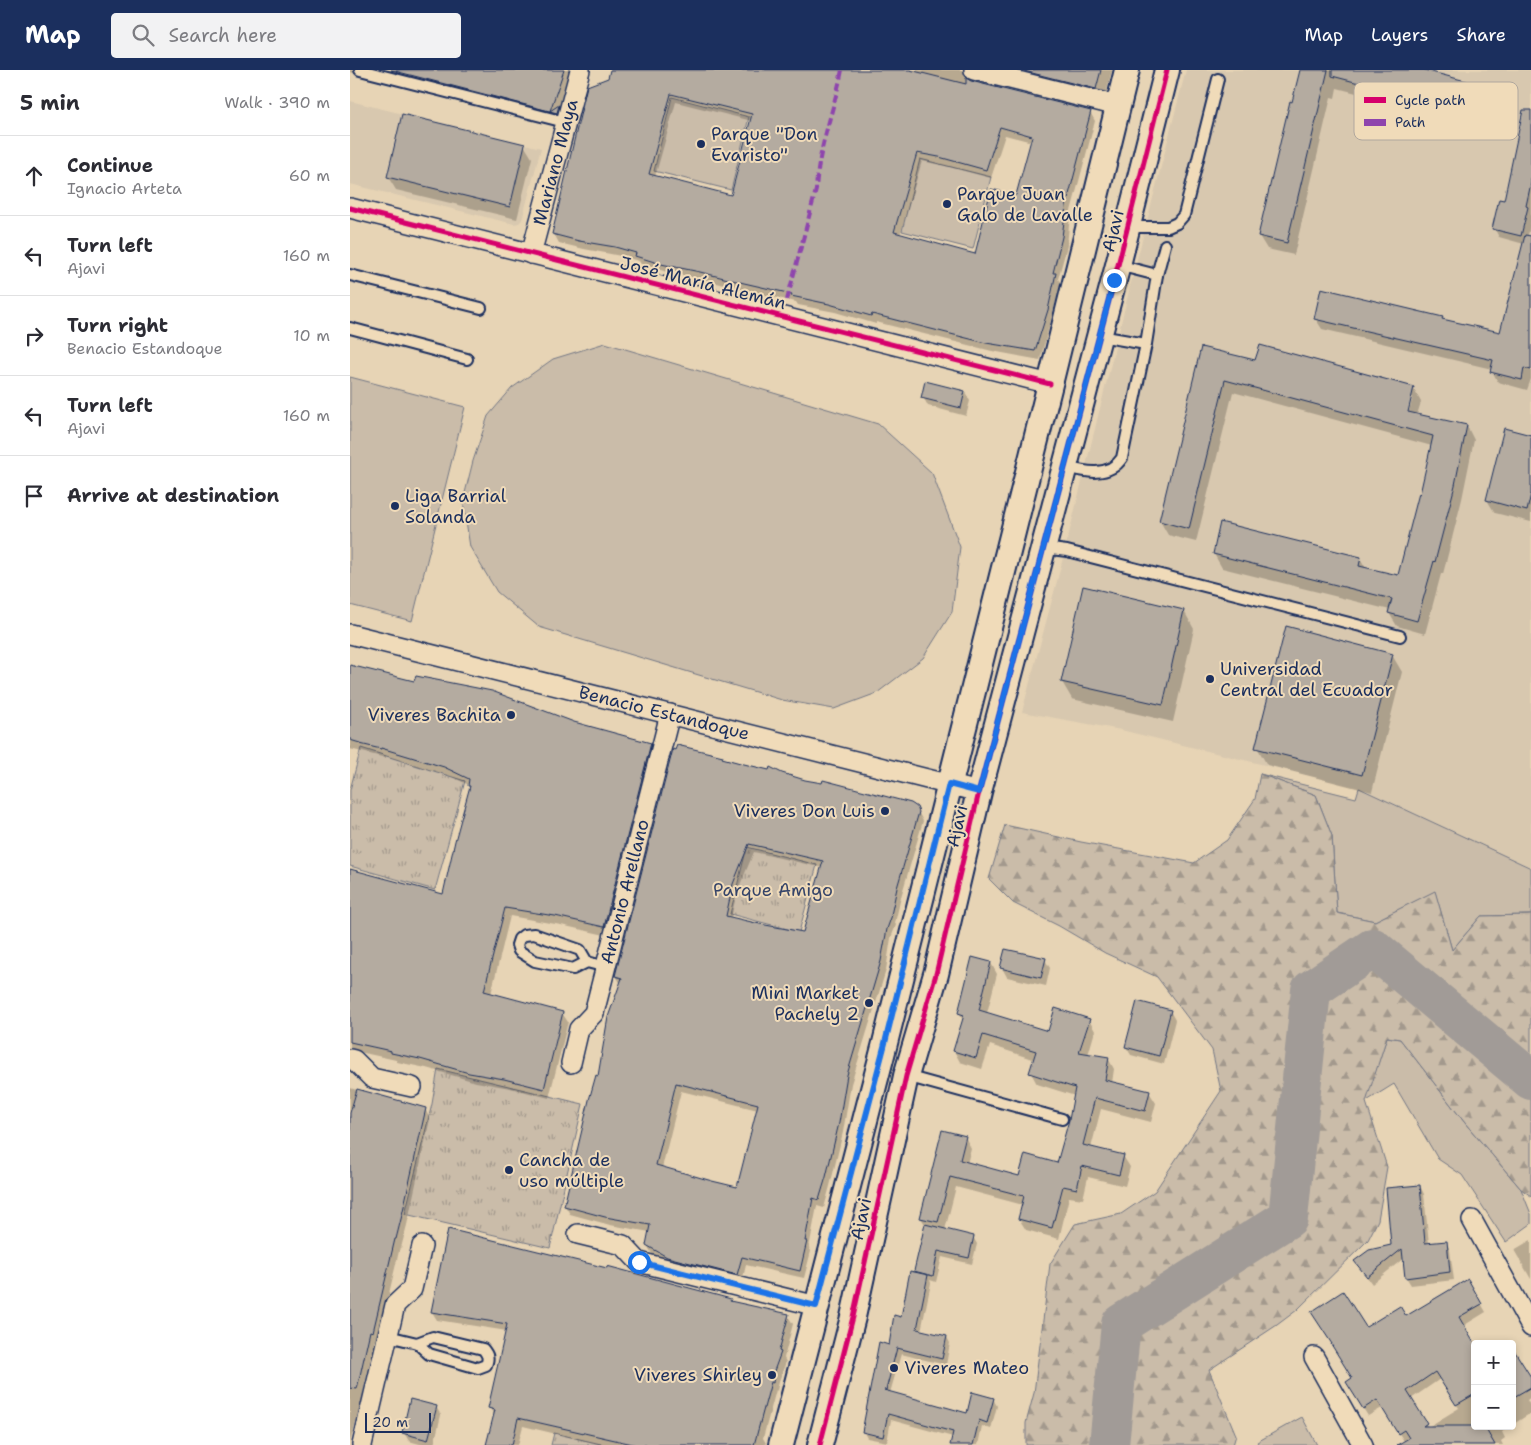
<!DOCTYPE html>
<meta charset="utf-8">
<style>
body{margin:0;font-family:"Shantell Sans",sans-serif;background:#f2f2f3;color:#2b2b33}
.controls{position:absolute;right:15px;bottom:15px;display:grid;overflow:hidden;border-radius:5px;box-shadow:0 2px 8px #0003}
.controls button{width:45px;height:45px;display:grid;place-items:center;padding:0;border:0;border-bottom:1px solid #e1e1e2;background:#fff;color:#2b2b33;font:25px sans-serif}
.scale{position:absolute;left:15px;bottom:12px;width:66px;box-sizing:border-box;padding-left:5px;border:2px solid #1b2f5e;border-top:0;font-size:14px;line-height:18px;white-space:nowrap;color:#1b2f5e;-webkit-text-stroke:4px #f0dbb9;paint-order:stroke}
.stop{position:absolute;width:15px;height:15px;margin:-11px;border:4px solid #1a73e8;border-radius:50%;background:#fff}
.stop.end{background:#1a73e8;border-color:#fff;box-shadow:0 1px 5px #0008}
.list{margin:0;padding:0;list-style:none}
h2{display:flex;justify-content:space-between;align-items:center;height:65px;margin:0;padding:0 20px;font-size:21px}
h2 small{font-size:16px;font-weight:400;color:#7c7c81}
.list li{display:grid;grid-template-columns:32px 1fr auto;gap:15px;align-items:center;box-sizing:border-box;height:80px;padding:0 20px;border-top:1px solid #e1e1e2}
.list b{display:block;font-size:19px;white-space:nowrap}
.list p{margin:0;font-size:16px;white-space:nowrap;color:#7c7c81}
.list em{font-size:16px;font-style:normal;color:#7c7c81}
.icon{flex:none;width:28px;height:28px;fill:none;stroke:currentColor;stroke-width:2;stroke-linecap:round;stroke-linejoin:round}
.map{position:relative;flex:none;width:1181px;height:1375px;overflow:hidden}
header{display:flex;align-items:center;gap:30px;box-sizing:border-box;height:70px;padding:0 25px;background:#1b2f5e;color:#fff}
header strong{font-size:24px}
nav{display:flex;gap:28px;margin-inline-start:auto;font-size:18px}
.search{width:350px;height:45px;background:#f2f2f3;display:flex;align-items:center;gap:12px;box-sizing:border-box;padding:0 18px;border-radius:5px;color:#7c7c81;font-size:19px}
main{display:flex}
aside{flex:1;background:#fff}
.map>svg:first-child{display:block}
.built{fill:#d8c8af}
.grass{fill:#cabca9;stroke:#727684}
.forest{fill:url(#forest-firs);stroke:#727684}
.park{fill:url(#park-tufts);stroke:#727684}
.shadow{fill:#0003;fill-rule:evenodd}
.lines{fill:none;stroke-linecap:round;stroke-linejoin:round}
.river{stroke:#a19b97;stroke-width:40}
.building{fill:#b4aba0;stroke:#1b2f5e;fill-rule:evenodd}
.service-casing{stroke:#1b2f5e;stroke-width:14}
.minor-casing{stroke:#1b2f5e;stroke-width:22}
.tertiary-casing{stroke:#1b2f5e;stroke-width:28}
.service{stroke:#f0dbb9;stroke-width:10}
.minor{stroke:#f0dbb9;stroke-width:19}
.tertiary{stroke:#f0dbb9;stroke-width:24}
.quiet{stroke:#8e44ad;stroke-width:4;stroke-dasharray:8 4;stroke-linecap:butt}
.cycleway-casing{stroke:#f0dbb9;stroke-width:8}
.cycleway{stroke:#d6006c;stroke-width:5}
.route{stroke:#1a73e8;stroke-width:6}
.poi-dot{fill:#1b2f5e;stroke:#f0dbb9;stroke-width:2}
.labels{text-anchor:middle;stroke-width:4;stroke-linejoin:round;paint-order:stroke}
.poi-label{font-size:18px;fill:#1b2f5e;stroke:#f0dbb9;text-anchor:start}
.street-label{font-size:18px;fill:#1b2f5e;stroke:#f0dbb9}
.park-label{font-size:18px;fill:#354469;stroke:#f0dbb9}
.key{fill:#f0dbb9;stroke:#b0a79e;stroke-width:1}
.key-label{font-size:14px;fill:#1b2f5e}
</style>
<header>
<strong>Map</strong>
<div class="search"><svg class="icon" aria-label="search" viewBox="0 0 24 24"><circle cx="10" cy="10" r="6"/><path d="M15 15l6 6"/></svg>Search here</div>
<nav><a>Map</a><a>Layers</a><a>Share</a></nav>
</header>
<main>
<aside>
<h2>5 min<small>Walk · 390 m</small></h2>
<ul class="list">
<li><svg class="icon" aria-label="ahead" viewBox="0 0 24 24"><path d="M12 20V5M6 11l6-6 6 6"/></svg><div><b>Continue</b><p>Ignacio Arteta</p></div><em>60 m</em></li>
<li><svg class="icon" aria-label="left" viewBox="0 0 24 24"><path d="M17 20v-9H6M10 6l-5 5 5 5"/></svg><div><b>Turn left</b><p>Ajavi</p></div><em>160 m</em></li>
<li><svg class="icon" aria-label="right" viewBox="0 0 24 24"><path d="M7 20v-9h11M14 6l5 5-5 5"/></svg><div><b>Turn right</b><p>Benacio Estandoque</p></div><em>10 m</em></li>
<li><svg class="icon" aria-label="left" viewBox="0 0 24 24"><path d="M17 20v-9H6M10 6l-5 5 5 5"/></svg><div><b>Turn left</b><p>Ajavi</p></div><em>160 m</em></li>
<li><svg class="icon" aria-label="arrive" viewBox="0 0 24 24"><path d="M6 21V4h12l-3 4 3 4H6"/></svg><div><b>Arrive at destination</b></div></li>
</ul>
</aside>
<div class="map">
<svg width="1181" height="1375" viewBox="0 0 1181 1375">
<defs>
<pattern id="forest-firs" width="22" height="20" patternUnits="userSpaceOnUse" patternTransform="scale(1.25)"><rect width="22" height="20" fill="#cabca9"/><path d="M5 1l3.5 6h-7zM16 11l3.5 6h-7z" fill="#a3998d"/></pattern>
<pattern id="park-tufts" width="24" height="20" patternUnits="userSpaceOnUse" patternTransform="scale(1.25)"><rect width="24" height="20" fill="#cabca9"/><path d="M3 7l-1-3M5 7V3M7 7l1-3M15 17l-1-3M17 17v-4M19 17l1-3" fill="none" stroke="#a3998d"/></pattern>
</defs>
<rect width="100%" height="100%" fill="#e7d4b5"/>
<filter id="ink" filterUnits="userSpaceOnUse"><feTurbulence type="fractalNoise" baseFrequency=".02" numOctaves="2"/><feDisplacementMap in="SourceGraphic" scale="10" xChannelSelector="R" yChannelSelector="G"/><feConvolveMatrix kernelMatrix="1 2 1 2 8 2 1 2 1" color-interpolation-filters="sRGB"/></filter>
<g filter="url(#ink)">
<g class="built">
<path d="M836,0H1181V798L1009,718L771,660L672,642L711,496L780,217Z"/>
<path d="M0,31L191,78L172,150L169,153L164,154L0,114Z"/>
</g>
<g class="grass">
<path d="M322,27L399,47L381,120L304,101Z"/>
<path d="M570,89L641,107L623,179L552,161Z"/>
<path d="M255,273L528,354L582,403L610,477L602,542L573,588L527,623L484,639L432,630L189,557L147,522L120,477L113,431L123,391L138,346L162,318L203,289Z"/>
<path d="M0,307L115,337L62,551L0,535Z"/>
<path d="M910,704L1006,728L1009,718L1181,798V845L1131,846L1102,880L1085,822L1025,851L987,843L982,766L966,725Z"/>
<path d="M1037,967L1050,969L1115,1053L1171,1119L1181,1144V1154L1156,1172L1112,1105L1088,1089L1044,1014L1015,1032Z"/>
<path d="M952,1347L967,1375H909L907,1372Z"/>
</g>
<path class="forest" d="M910,704L966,725L982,766L987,843L1025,851L1085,821L1102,880L1131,846L1181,845V1126L1171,1119L1115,1053L1050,969L1037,967L1016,1032L1037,1097L1028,1150L1018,1170L947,1240L927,1255L859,1300L886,1365L883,1375H676V1353L684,1323L700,1194L725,1154L771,1144L805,1121L871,1021L862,980L807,907L755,883L709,856L663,833L639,809L655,755L731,772L844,793L877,770L905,729Z"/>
<g class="park">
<path d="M11,678L115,711L85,820L0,796V720Z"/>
<path d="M397,777L467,795L449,862L380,844Z"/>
<path d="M88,999L233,1034L200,1178L55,1144L82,1034Z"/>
<path d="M204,1363L255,1375H201Z"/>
</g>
<g class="shadow">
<path d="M0,0H221L209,37L213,45L212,51L10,4L0,2Z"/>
<path d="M261,0H622L618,6V10L740,42L745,51L720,145L717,176L708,209L711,213L690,290L642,281L526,252V254L485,242L448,235L446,232L400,222L356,210L317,202L291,194L289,191L271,186L234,179L209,173L204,164ZM326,32L402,51L381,127L305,107ZM655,65L682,72L667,126L626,185L550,165L572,91L595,96L641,108Z"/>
<path d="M643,0H762L756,24Z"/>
<path d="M952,0H1069L1130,16L1137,29L1131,55L987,18L985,28L981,27L944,185L917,179L909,166Z"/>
<path d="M1181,70V152L1178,165L1181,166V309L1177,320L1148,312L1142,301V299L972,259L965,248H1092L1094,251L1151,264L1174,174L1149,167L1144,158Z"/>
<path d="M174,75L182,88L167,149L46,120L38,107Z"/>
<path d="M852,278L906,292L1063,318L1071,332L1067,345L1117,356L1124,370L1112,429L1093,504H1091L1075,564L1047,556L1039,543L1040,540L872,498L864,484L1010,488L1017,500L1049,507L1071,425L1082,376L883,322L846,472L818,465L810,451ZM1060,327H1063L1057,348L1055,347Z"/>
<path d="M615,322L620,331L616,346L578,336L573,327Z"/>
<path d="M1181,366V452L1145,443L1137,430Z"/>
<path d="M834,541L844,559L823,652L722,629L712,612Z"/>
<path d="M1042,585L1052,602L1022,722L917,695L907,677Z"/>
<path d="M0,596L300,674L306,683L259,866L211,855L160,846L141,924L212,943L218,952L199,1028L160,1018L126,1012L76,998L47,992L46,990L0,980V799L94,825L121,719L119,715L100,706L36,686V688L0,679V680Z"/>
<path d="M372,687L374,690L566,738L573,751L551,827L545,853L546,855L541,868L536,900L501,1014L493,1062L480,1116L474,1138L467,1136L459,1178L461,1181L454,1208L396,1195L392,1212L323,1195L302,1184L297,1175L300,1162L260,1155L220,1144L215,1136L249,1007L271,914L266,906ZM404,782L473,798L454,864L381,848L387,822ZM331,1021L408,1040L388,1118L312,1098Z"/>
<path d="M695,890L700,898L696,916L657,907L652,898Z"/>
<path d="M641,893L647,904L637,943L698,963L739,950L745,961L738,985L758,988L764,999L762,1013L799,1022L806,1033L801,1052L751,1039L741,1078L773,1086L780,1097L775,1116L738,1107L733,1129L719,1127L709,1169L676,1160L669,1149L673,1135L606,1117L595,1160L623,1167L627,1174L622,1194L592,1187L586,1212L580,1210L581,1213L571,1261L597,1267L600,1273L596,1295L551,1284L540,1323L618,1344L643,1329L647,1336L641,1359L632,1356L628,1375H601L603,1367L541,1350L537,1372L517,1368L513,1361L540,1277L552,1248L567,1204L565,1201L576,1156L571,1148L615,1067L621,1078L617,1094L670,1108L708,1094L720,1051L725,1026L687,1014L681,1003L685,990L640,975L632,999L610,992L604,981L613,950L609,943Z"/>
<path d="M820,941L825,950L814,994L781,985L776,977Z"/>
<path d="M0,1018L75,1039L80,1049L57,1155L51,1178L50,1177L28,1270H25L14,1318L13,1327L0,1372Z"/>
<path d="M1070,1116L1074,1124L1079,1174L1096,1172L1100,1180L1104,1210L1061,1215L1056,1207L1054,1188L1022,1214L1011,1199L1042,1176Z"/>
<path d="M1181,1170V1209L1164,1180Z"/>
<path d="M1118,1211L1136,1242L1113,1256L1125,1278V1356H1160L1152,1362L1155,1368L1151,1371L1153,1375H1064L1059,1367L1054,1371L1032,1338L1018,1346L1002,1321L1003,1309L1016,1259L1056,1248ZM1090,1309L1109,1338L1078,1357L1061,1329Z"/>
<path d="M380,1230L382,1233L438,1246L443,1254L434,1288L436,1292L429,1311L427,1321L426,1320L413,1368L416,1373L415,1375H252L173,1356L168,1375H137L144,1346L140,1338L157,1261L87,1250L82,1242Z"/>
<path d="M1162,1279L1181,1310V1327L1177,1330L1181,1337V1343L1162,1355Z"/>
<path d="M86,1337L91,1345L84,1375H73L59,1371L54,1363Z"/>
</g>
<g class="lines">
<path class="river" d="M759,1375L771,1254L938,1148L961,920L1023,878L1181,1010"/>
</g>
<g class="building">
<path d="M41,0H214L200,41L209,35L207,43Z"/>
<path d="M260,0H560L616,14V8L621,11L741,41L716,136L712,167L703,203H706L698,240L685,281L636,273L522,244L521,246L479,234L441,226L442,224L394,213L350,202L311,194L285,186L286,183L265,177L229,171L202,164L237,16L258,8ZM321,24L402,44L381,125L299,104ZM650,57L682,66L666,125L641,119L625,184L544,162L567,83L589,87L636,100Z"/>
<path d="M670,0H751L746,19Z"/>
<path d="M950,0H978L937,173L908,166L940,31L942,32Z"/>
<path d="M982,0H1074L1131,15L1124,43L982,6Z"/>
<path d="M1173,40H1181V113L1176,136L1178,137L1171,166L1142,159L1149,129L1154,130Z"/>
<path d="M52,44L175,74L160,137L37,107Z"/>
<path d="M1175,165L1181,166V300L1174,298L1172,310L1140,302L1143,290L964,249L971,218L1093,247L1092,249L1150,262Z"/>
<path d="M910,275L1064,317L1058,342L1117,355L1105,415L1085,492L1084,491L1067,551L1038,543L1042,529L863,484L870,452L1011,487L1009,496L1048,505L1069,423L1070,424L1083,366L875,310L839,459L809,451L851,277L905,290Z"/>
<path d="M575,311L615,321L611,338L571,328Z"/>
<path d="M1154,358L1181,365V424L1177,441L1136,430Z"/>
<path d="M733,516L834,540L813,635L711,612Z"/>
<path d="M936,556L1043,584L1012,705L905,678Z"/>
<path d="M0,595L64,611L66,606L142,621L224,652L301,673L254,857L205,846L155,838L134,921L213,942L194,1019L154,1009L119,1003L70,989L41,983V981L0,972V799L93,824L105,771L120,716H118L119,709L94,697L31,678V679L10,674V673L0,670Z"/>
<path d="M327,675L373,686L372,688L394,694L419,700L420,697L432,703L455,710L472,713L473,710L561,733L567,737L569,742L547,818L541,845H542L537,859L531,891L497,1005L489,1053L476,1107L469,1130L463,1128L455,1171H457L450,1201L392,1187L387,1205L317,1187L296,1175L300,1155L255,1147L214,1136L239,1030L246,1005L248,1006L258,947L272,908L265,906L323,679L325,680ZM399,774L473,791L453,862L410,854L376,846L383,814ZM326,1013L408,1034L387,1117L362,1111L306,1095Z"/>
<path d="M655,879L696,888L691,908L650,898Z"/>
<path d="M622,887L641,892L629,940L698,961L705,938L740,949L729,982L759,987L755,1010L800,1021L795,1041L745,1028L733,1075L774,1085L769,1105L732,1096L727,1119L713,1116L702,1158L668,1149L674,1126L600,1107L588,1152L570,1148L592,1060L616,1066L610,1090L669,1106L675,1084L707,1093L719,1050L725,1018L679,1003L686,981L633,965L626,988L603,981L614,945L608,943Z"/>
<path d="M787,931L821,940L809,986L775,977Z"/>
<path d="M7,1019L76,1038L52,1145L46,1169H45L23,1262L20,1261L7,1319L0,1318V1043Z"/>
<path d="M1070,1115L1075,1173L1097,1171L1100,1202L1055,1208L1052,1179L1017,1207L1004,1191L1019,1180L1041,1175L1036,1118Z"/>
<path d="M575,1154L624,1166L619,1188L588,1181L583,1206L564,1201Z"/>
<path d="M98,1159L257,1198V1196L381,1229L380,1231L439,1244L429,1281L431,1282L424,1301L423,1313L421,1312L404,1375H287L168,1348L162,1375H136L145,1340L138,1338L157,1254L81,1242Z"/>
<path d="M560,1201L578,1205L567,1259L597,1266L592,1289L547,1278L536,1320H534L617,1343L622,1322L644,1328L637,1353L629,1350L623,1375H600L603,1362L538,1344L533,1367L512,1362L529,1272L539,1275L544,1245L551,1247Z"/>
<path d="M1118,1209L1132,1234L1109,1247L1125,1275V1324L1106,1335L1085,1302L1057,1321L1077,1353L1073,1356H1134L1145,1375H1047L1059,1368L1054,1360L1048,1364L1027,1330L1013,1339L996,1312L1002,1308L981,1274H982L961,1242L993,1221L1016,1257L1050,1236L1056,1246Z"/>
<path d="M1162,1277L1181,1307V1317L1162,1328Z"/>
<path d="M60,1329L87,1336L78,1370L52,1363Z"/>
</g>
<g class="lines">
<defs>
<g id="service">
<path d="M10,0L215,52"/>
<path d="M778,157H818L827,153L834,145L868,9"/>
<path d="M768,195L807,205"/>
<path d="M0,205L131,238"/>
<path d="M0,258L117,289"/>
<path d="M750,266L796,274"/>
<path d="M715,397C735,402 759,408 772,388L796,274L807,205L815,175"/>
<path d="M693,478L717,481L1050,566"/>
<path d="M237,892L230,880L184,864L174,865L169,869L167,875L169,881L185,891L223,899L237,892L256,897"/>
<path d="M556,1006L712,1049"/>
<path d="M38,1266L67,1273L79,1284L128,1298L136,1295C139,1288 138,1285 133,1279L83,1267L67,1273"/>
</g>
<g id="minor">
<path d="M624,0L768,36"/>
<path d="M0,138L700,314"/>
<path id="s1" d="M181,184L230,0"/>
<path id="s2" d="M0,564L629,722"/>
<path d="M0,989L4,990L22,1008L62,1017"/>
<path id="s3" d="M221,993L229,959L244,943L320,644"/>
<path d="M1122,1150L1181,1257"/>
<path d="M228,1164L273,1175L289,1192L467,1236"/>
<path d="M964,1287L1013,1375"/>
<path d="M12,1375L45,1235L62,1219L72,1176"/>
</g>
<g id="tertiary">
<path d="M431,1375L534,977L700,314L777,0"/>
<path d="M470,1375L503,1247L556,1006L586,904L629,722L768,195L817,0"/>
</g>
</defs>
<use href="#service" class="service-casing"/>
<use href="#minor" class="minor-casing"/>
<use href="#tertiary" class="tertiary-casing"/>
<use href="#service" class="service"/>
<use href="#minor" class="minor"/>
<use href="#tertiary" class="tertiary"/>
<path class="quiet" d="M437,230L466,120C468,79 484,40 492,0"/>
<defs>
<g id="cycleway">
<path d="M0,138L700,314"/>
<path d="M470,1375L503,1247L556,1006L586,904L629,722L768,195L817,0"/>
</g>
</defs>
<use href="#cycleway" class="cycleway-casing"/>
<use href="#cycleway" class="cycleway"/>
</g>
</g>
<g class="lines" filter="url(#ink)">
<path class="route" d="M289,1192L466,1236L534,977L599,714L629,722L764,210"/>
</g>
<g class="poi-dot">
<circle cx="351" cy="74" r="5"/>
<circle cx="597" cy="134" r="5"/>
<circle cx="45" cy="436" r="5"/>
<circle cx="860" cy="609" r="5"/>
<circle cx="161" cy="645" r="5"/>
<circle cx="535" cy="741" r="5"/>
<circle cx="519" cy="933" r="5"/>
<circle cx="159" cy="1100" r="5"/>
<circle cx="544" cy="1298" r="5"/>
<circle cx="422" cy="1305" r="5"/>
</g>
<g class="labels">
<g class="poi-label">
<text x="361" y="70">Parque "Don<tspan x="361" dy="21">Evaristo"</tspan></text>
<text x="607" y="130">Parque Juan<tspan x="607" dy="21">Galo de Lavalle</tspan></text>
<text x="55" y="432">Liga Barrial<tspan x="55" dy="21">Solanda</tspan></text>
<text x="870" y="605">Universidad<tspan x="870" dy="21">Central del Ecuador</tspan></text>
<text x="151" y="651" text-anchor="end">Viveres Bachita</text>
<text x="525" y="747" text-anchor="end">Viveres Don Luis</text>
<text x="509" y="929" text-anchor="end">Mini Market<tspan x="509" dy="21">Pachely 2</tspan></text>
<text x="169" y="1096">Cancha de<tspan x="169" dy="21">uso múltiple</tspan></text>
<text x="554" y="1304">Viveres Mateo</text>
<text x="412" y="1311" text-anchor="end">Viveres Shirley</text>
</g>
<g class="street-label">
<text dy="6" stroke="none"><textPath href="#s1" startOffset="95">Mariano Maya</textPath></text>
<text transform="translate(763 161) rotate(-76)" y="6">Ajavi</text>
<text transform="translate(353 213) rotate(14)" y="6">José María Alemán</text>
<text dy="6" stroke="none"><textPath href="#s2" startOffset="324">Benacio Estandoque</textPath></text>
<text transform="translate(607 756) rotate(-77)" y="6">Ajavi</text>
<text dy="6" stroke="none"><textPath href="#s3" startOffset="182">Antonio Arellano</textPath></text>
<text transform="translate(511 1149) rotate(-78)" y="6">Ajavi</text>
</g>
<g class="park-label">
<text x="423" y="826">Parque Amigo</text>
</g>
</g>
<rect x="1004" y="12" width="164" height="58" rx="8" class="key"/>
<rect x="1014" y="27" width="22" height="6" fill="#d6006c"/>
<rect x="1014" y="49" width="22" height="7" fill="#8e44ad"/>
<g class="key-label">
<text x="1045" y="35">Cycle path</text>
<text x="1045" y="57">Path</text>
</g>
</svg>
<div class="controls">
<button>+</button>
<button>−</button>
</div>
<div class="scale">20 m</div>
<div class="stop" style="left:289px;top:1192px"></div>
<div class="stop end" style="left:764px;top:210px"></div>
</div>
</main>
